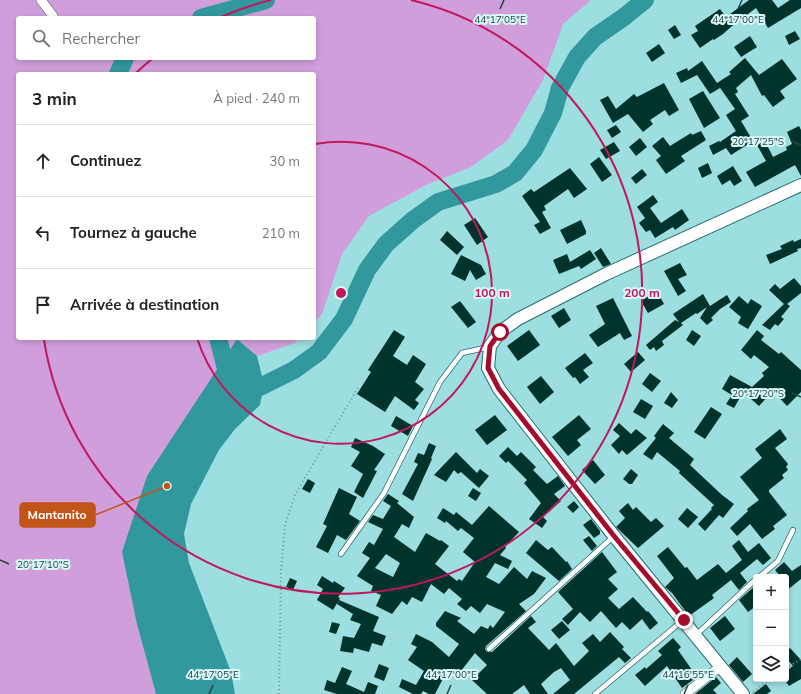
<!DOCTYPE html>
<html lang="fr">
<meta charset="utf-8">
<style>
body{margin:0;font-family:Mulish,sans-serif;background:#f6f6f6;color:#222}
.controls{position:absolute;right:12px;bottom:12px;display:grid;overflow:hidden;border-radius:4px;box-shadow:0 2px 6px #0003}
.controls button{width:36px;height:36px;display:grid;place-items:center;padding:0;border:0;border-bottom:1px solid #e0e0e0;background:#fff;color:#222;font:20px sans-serif}
.stop{position:absolute;width:12px;height:12px;margin:-9px;border:3px solid #a60b2b;border-radius:50%;background:#fff}
.stop.end{background:#a60b2b;border-color:#fff;box-shadow:0 1px 4px #0008}
.list{margin:0;padding:0;list-style:none}
h2{display:flex;justify-content:space-between;align-items:center;height:52px;margin:0;padding:0 16px;font-size:17px}
h2 small{font-size:13px;font-weight:400;color:#767676}
.list li{display:grid;grid-template-columns:26px 1fr auto;gap:12px;align-items:center;box-sizing:border-box;height:72px;padding:0 16px;border-top:1px solid #e0e0e0}
.list b{display:block;font-size:15px;white-space:nowrap}
.list em{font-size:13px;font-style:normal;color:#767676}
.icon{flex:none;width:22px;height:22px;fill:none;stroke:currentColor;stroke-width:2;stroke-linecap:round;stroke-linejoin:round}
.map{position:relative;flex:none;width:801px;height:694px;overflow:hidden}
.search{position:absolute;background:#fff;box-shadow:0 2px 6px #0003;left:16px;top:16px;width:300px;height:44px;display:flex;align-items:center;gap:10px;box-sizing:border-box;padding:0 14px;border-radius:4px;color:#767676;font-size:15px}
.panel{position:absolute;background:#fff;box-shadow:0 2px 6px #0003;left:16px;top:72px;width:300px;height:268px;border-radius:4px}
.map>svg:first-child{display:block}
.green{fill:#d09fdb;fill-rule:evenodd}
.water{fill:#31989d}
.lines{fill:none;stroke-linecap:round;stroke-linejoin:round}
.river{stroke:#31989d;stroke-width:18}
.building{fill:#00332c;fill-rule:evenodd}
.service-casing{stroke:#2a6b6f;stroke-width:6}
.minor-casing{stroke:#2a6b6f;stroke-width:10}
.tertiary-casing{stroke:#2a6b6f;stroke-width:14}
.path{stroke:#699a9c;stroke-width:2;stroke-dasharray:1 3;stroke-linecap:butt}
.service{stroke:#fff;stroke-width:4.5}
.minor{stroke:#fff;stroke-width:9}
.tertiary{stroke:#fff;stroke-width:12}
.route{stroke:#a60b2b;stroke-width:5}
.ticks{fill:none;stroke:#274244;stroke-width:1.5}
.ring{fill:none;stroke:#c2185b;stroke-width:2}
.ticks-label{font-size:10px;text-anchor:middle;fill:#274244;stroke:#d9f8f9;stroke-width:4;stroke-linejoin:round;paint-order:stroke}
.centre{fill:#c2185b;stroke:#d9f8f9;stroke-width:2}
.ring-label{font-size:12px;text-anchor:middle;font-weight:bold;fill:#c2185b;stroke:#d9f8f9;stroke-width:4;stroke-linejoin:round;paint-order:stroke}
.leader{fill:none;stroke:#c15417;stroke-width:1.5}
.callout-dot{fill:#c15417;stroke:#d9f8f9;stroke-width:1.5}
.callout{fill:#c15417;stroke:#c15417;stroke-width:1.5}
.callout-label{font-size:12px;text-anchor:middle;font-weight:bold;fill:#fff}
</style>
<div class="map">
<svg width="801" height="694" viewBox="0 0 801 694">
<rect width="100%" height="100%" fill="#9ddee1"/>
<path class="green" d="M0,0H591L563,24L543,80L508,140L471,167L426,185L369,216L342,254L322,314L314,323V74H18V338H299L295,343L257,356L237,339L137,624L156,694H0ZM18,18H314V58H18Z"/>
<path class="water" d="M237,339L257,356L264,384L260,405L235,429L219,450L191,504L184,534L189,563L231,672L235,694H156L137,624L122,552L147,476Z"/>
<g class="lines">
<g class="river">
<path d="M201,18L266,0"/>
<path d="M118,74L125,58"/>
<path d="M218,338L230,384"/>
<path d="M242,396L294,370L319,352L344,319L367,270L386,244L413,220L438,202L496,184L515,173L534,150L553,113L560,88L577,57L595,37L624,17L645,0"/>
</g>
</g>
<g class="building">
<path d="M749,0H772L778,8L790,0H801V8L768,28L756,8L732,26L723,34L714,40L713,39L700,48L691,35L698,31L695,26L720,9L726,17Z"/>
<path d="M675,25L681,35L674,39L668,30Z"/>
<path d="M795,31L800,39L789,45L785,36Z"/>
<path d="M750,36L757,47L741,57L734,47Z"/>
<path d="M659,44L665,53L652,62L646,53Z"/>
<path d="M745,58L759,75L782,59L797,79L780,91L785,98L773,107L764,95L762,96L751,75L736,88L738,92L735,94L749,116L741,121L753,141L731,155L726,148L713,155L709,146L719,141L720,142L736,131L726,115L735,109L718,85L720,88L710,94L697,75L681,83L676,73L687,68L688,71L702,61L717,83L731,74L729,72Z"/>
<path d="M664,83L679,110L669,116L665,110L650,120L653,124L643,132L628,114L613,123L600,100L608,96L616,109L634,94L637,97Z"/>
<path d="M703,91L720,118L704,128L689,99Z"/>
<path d="M616,125L621,132L612,138L607,130Z"/>
<path d="M799,126L801,130V176L795,165L755,187L746,172L766,161L757,145L765,141L773,157L787,150L786,147L792,144L787,132Z"/>
<path d="M701,131L706,140L681,156L685,161L666,174L656,160L661,156L652,146L663,137L670,146L691,133L692,135Z"/>
<path d="M640,138L647,147L636,156L629,147Z"/>
<path d="M614,142L620,151L606,159L600,150Z"/>
<path d="M599,157L612,175L602,182L590,164Z"/>
<path d="M708,163L712,173L702,178L698,168Z"/>
<path d="M733,166L742,181L734,186L730,180L722,185L717,176Z"/>
<path d="M570,168L587,189L574,198L568,189L544,206L546,210L542,212L551,228L540,234L534,225L540,222L522,196L531,189L534,192Z"/>
<path d="M642,169L647,175L636,184L631,178Z"/>
<path d="M653,195L658,202L650,208L661,223L682,209L689,220L675,230L673,227L655,238L650,230L646,232L639,223L645,218L637,207Z"/>
<path d="M475,218L488,237L477,245L464,225Z"/>
<path d="M581,220L586,231V234L567,244L560,230Z"/>
<path d="M447,231L464,247L457,255L440,240Z"/>
<path d="M801,239V248L797,249L798,251L770,264L766,255L782,249L780,246L793,240L794,242Z"/>
<path d="M601,248L611,264L603,267L594,253Z"/>
<path d="M590,250L596,259L581,269L579,266L559,274L553,260L567,254L570,262Z"/>
<path d="M461,255L481,265L486,274L476,280L470,270L465,281L451,274Z"/>
<path d="M680,263L687,275L678,279L686,291L678,296L664,271Z"/>
<path d="M794,278L801,286V293L787,304L790,306L781,317L784,319L778,326L775,324L770,330L762,325L784,304L769,290L775,284L780,289Z"/>
<path d="M657,291L664,304L648,313L641,301Z"/>
<path d="M703,294L710,306L727,295L731,302L720,309L711,318L713,320L707,325L700,318L707,307L697,314L696,313L681,323L683,325L662,341L664,345L656,351L654,347L650,350L646,345L675,320L679,322L673,314Z"/>
<path d="M739,296L748,304L751,299L762,306L748,329L738,323L741,317L729,307Z"/>
<path d="M613,298L632,336L624,340L620,333L598,347L589,335L605,324L596,306Z"/>
<path d="M460,301L476,322L468,328L451,307Z"/>
<path d="M564,308L571,320L559,328L551,316Z"/>
<path d="M394,330L405,337L393,356L407,365L413,355L426,364L415,382L424,389L415,400L419,403L414,410L395,396L385,412L357,394L371,372L368,370Z"/>
<path d="M529,330L540,345L518,361L507,346Z"/>
<path d="M692,330L701,336L694,346L686,340Z"/>
<path d="M757,330L764,336L761,340L779,354L781,352L801,370V392L787,406L773,391L759,406L743,392L734,408L726,404L732,395L722,389L730,375L752,387L764,376L762,373L769,367L754,355L751,359L741,350Z"/>
<path d="M638,352L645,360L631,372L624,364Z"/>
<path d="M585,353L593,363L583,370L589,377L580,384L575,377L573,378L565,368Z"/>
<path d="M650,373L661,381L652,392L642,384Z"/>
<path d="M541,376L554,392L540,404L527,387Z"/>
<path d="M671,392L678,400L672,408L664,403Z"/>
<path d="M641,399L653,406L645,419L633,412Z"/>
<path d="M711,407L722,414L705,439L694,432Z"/>
<path d="M495,415L507,430L487,445L475,430Z"/>
<path d="M579,415L591,429L577,440L581,445L568,456L552,437Z"/>
<path d="M396,416L413,426L408,436L391,426Z"/>
<path d="M619,423L631,434L636,429L647,438L627,455L622,450L619,454L611,445L620,436L613,430Z"/>
<path d="M663,424L674,433L669,438L694,459L690,465L722,495L734,504L723,518L719,515L705,531L698,524L712,509L711,508L714,505L679,473L680,471L657,452L652,460L643,454L656,438L654,436Z"/>
<path d="M780,429L787,439L775,448L788,464L786,467L788,470L782,475L784,478L769,490V492L787,515L773,526L775,529L762,539L750,524L737,536L730,528L748,511L747,509L759,500L740,477L762,458L755,449Z"/>
<path d="M355,438L373,446L385,454L374,470L377,471L363,498L354,492L363,474L351,466L360,452L351,447Z"/>
<path d="M429,443L436,446L431,458L432,459L413,501L402,494L418,464L414,462L418,453L424,455Z"/>
<path d="M508,447L517,456L521,452L536,467L533,470L547,484L558,476L565,486L554,494L561,501L543,517L547,521L542,528L529,519L541,503L524,483L527,480L508,461L506,463L499,456Z"/>
<path d="M456,452L477,473L480,469L489,476L479,488L461,472L458,474L454,470L446,482L434,475Z"/>
<path d="M593,460L605,475L595,484L582,470Z"/>
<path d="M631,469L638,475L632,484H629L623,479Z"/>
<path d="M308,479L315,483L310,493L302,489Z"/>
<path d="M339,488L357,497L349,514L360,521L346,540L337,535L328,553L316,547L327,526L323,524Z"/>
<path d="M473,488L481,493L476,501L468,496Z"/>
<path d="M388,494L399,501L397,503L414,517L409,528L402,524L394,537L415,552L426,533L440,541L441,540L449,546L435,564L457,581L459,579L462,581L475,562L463,552L474,538L461,528L458,531L446,521L445,523L437,518L443,508L454,515L456,512L472,525L489,506L519,532L505,547L506,548L500,555L512,561L508,569L495,563L486,577L499,584L514,567L527,579L532,571L546,578L534,594L519,604L526,611L486,646L485,649L487,652H492L531,616L536,622L528,628L549,650L556,643L574,666L589,651L582,643L593,634L600,642L610,632L624,647L622,649L631,658L625,663L619,657L574,694H553L570,680L561,668L554,672L541,684L548,694H530L524,685L512,694H487L472,680L487,665L475,653L457,676L448,669L435,694H429L423,691L421,694H413L399,687L402,679L416,685L424,671L408,660L417,647L411,644L416,634L432,642L449,657L459,644L436,626V623L445,611L461,618L457,621L474,634L481,626L488,629L490,625L493,628L505,612L487,604L480,613L471,606L466,611L457,604L462,599L449,588L444,594L431,584L422,602L412,597L407,605L402,601L392,614L376,606L381,595L371,591L373,586L357,576L370,558L362,553L369,542L374,545L383,529L368,522L373,515L383,519L391,506L383,501ZM386,554L400,563L393,577L375,568Z"/>
<path d="M574,501L579,507L573,513L567,507Z"/>
<path d="M628,503L633,510L636,507L651,522L656,518L664,526L638,548L616,527L625,518L619,511Z"/>
<path d="M687,508L698,517L688,528L678,519Z"/>
<path d="M591,519L600,531V534L594,538L583,525Z"/>
<path d="M589,536L597,546L592,551L583,540Z"/>
<path d="M536,540L548,550L552,547L566,562L567,561L572,569L559,581L526,553Z"/>
<path d="M739,540L748,552L759,543L771,558L763,565L757,559L740,573L747,582L739,590L731,580L712,595L714,598L689,616L672,593L665,587L674,578L657,556L668,547L685,568L687,567L697,580L718,564L726,573L742,560L732,546Z"/>
<path d="M602,552L617,572L608,579L618,589L608,598L619,609L633,597L647,612L648,611L658,623L650,630L642,619L630,630L622,622L616,628L601,611L590,622L580,612L568,625L562,619L573,609L558,592Z"/>
<path d="M784,562L792,571L801,565V579L786,591V577H781L775,570Z"/>
<path d="M322,576L333,583L334,581L345,588L338,597L340,598L339,600L379,617L373,631L386,636L382,646L372,643L369,652L354,648L353,653L340,651L343,636L354,638L361,624L350,620L353,614L337,604L339,600L333,610L317,600L323,589L317,585Z"/>
<path d="M290,578L297,581L293,590L286,587Z"/>
<path d="M756,585V606L748,612L739,600Z"/>
<path d="M725,616L735,629L720,641L710,628Z"/>
<path d="M562,621L570,630L559,639L551,630Z"/>
<path d="M332,622L340,624L336,634L329,632Z"/>
<path d="M673,638L681,647L678,650L697,677L682,688L667,666L645,686L635,675L645,667L646,669L662,655L658,651Z"/>
<path d="M790,648L801,660V679L789,686L786,682V671L793,666L786,658V652Z"/>
<path d="M737,657L752,674L743,682L729,665Z"/>
<path d="M379,664L389,668L384,681L374,677Z"/>
<path d="M342,667L352,671L346,684L364,692L368,682L378,686L375,694H337L324,690L327,680L335,683Z"/>
<path d="M716,677L721,683L713,690L717,694H695Z"/>
<path d="M766,684L771,691L767,694H753Z"/>
</g>
<g class="lines">
<defs>
<g id="service">
<path d="M341,554L384,493L440,382L462,353L489,347"/>
<path d="M759,577L778,561L793,530"/>
<path d="M696,635L756,579"/>
<path d="M489,649L613,537"/>
<path d="M595,694L682,621"/>
</g>
<g id="minor">
<path d="M41,0L53,16"/>
<path d="M685,694L721,666"/>
</g>
<path id="tertiary" d="M743,694L614,536L499,389L488,368L490,346L500,332L518,319L606,274L801,185"/>
</defs>
<use href="#service" class="service-casing"/>
<use href="#minor" class="minor-casing"/>
<use href="#tertiary" class="tertiary-casing"/>
<g class="path">
<path d="M786,668L801,659"/>
<path d="M753,692L770,679"/>
<path d="M279,694L281,570L285,525L295,495L359,386"/>
</g>
<use href="#service" class="service"/>
<use href="#minor" class="minor"/>
<use href="#tertiary" class="tertiary"/>
</g>
<g class="lines">
<path class="route" d="M500,332L490,346L488,368L499,389L614,536L684,620"/>
</g>
<path class="ticks" d="M500,9L504,0M738,9L742,0M792,141L801,145M792,393L801,397M0,560L9,564M209,694L213,685M447,694L451,685M684,694L688,685"/>
<g class="ring">
<path d="M315 144A151 151 0 1 1 197 338"/>
<path d="M136 73A301 301 0 0 1 152 59M221 17A301 301 0 0 1 271 0M411 0A301 301 0 1 1 44 340"/>
</g>
<g class="ticks-label">
<text x="500" y="23">44°17'05"E</text>
<text x="738" y="23">44°17'00"E</text>
<text x="758" y="145">20°17'25"S</text>
<text x="758" y="397">20°17'20"S</text>
<text x="43" y="568">20°17'10"S</text>
<text x="213" y="678">44°17'05"E</text>
<text x="451" y="678">44°17'00"E</text>
<text x="688" y="678">44°16'55"E</text>
</g>
<circle cx="341" cy="293" r="6" class="centre"/>
<g class="ring-label">
<text x="492" y="297">100 m</text>
<text x="642" y="297">200 m</text>
</g>
<path class="leader" d="M167 486L95 515"/>
<circle class="callout-dot" cx="167" cy="486" r="4"/>
<rect class="callout" x="20" y="503" width="75" height="24" rx="4"/>
<g class="callout-label">
<text x="57" y="519">Mantanito</text>
</g>
</svg>
<div class="controls">
<button>+</button>
<button>−</button>
<button><svg class="icon" aria-label="layers" viewBox="0 0 24 24"><path d="M12 4l9 5-9 5-9-5zM3 14l9 5 9-5"/></svg></button>
</div>
<div class="stop" style="left:500px;top:332px"></div>
<div class="stop end" style="left:684px;top:620px"></div>
<div class="search"><svg class="icon" aria-label="search" viewBox="0 0 24 24"><circle cx="10" cy="10" r="6"/><path d="M15 15l6 6"/></svg>Rechercher</div>
<section class="panel">
<h2>3 min<small>À pied · 240 m</small></h2>
<ul class="list">
<li><svg class="icon" aria-label="ahead" viewBox="0 0 24 24"><path d="M12 20V5M6 11l6-6 6 6"/></svg><div><b>Continuez</b></div><em>30 m</em></li>
<li><svg class="icon" aria-label="left" viewBox="0 0 24 24"><path d="M17 20v-9H6M10 6l-5 5 5 5"/></svg><div><b>Tournez à gauche</b></div><em>210 m</em></li>
<li><svg class="icon" aria-label="arrive" viewBox="0 0 24 24"><path d="M6 21V4h12l-3 4 3 4H6"/></svg><div><b>Arrivée à destination</b></div></li>
</ul>
</section>
</div>
